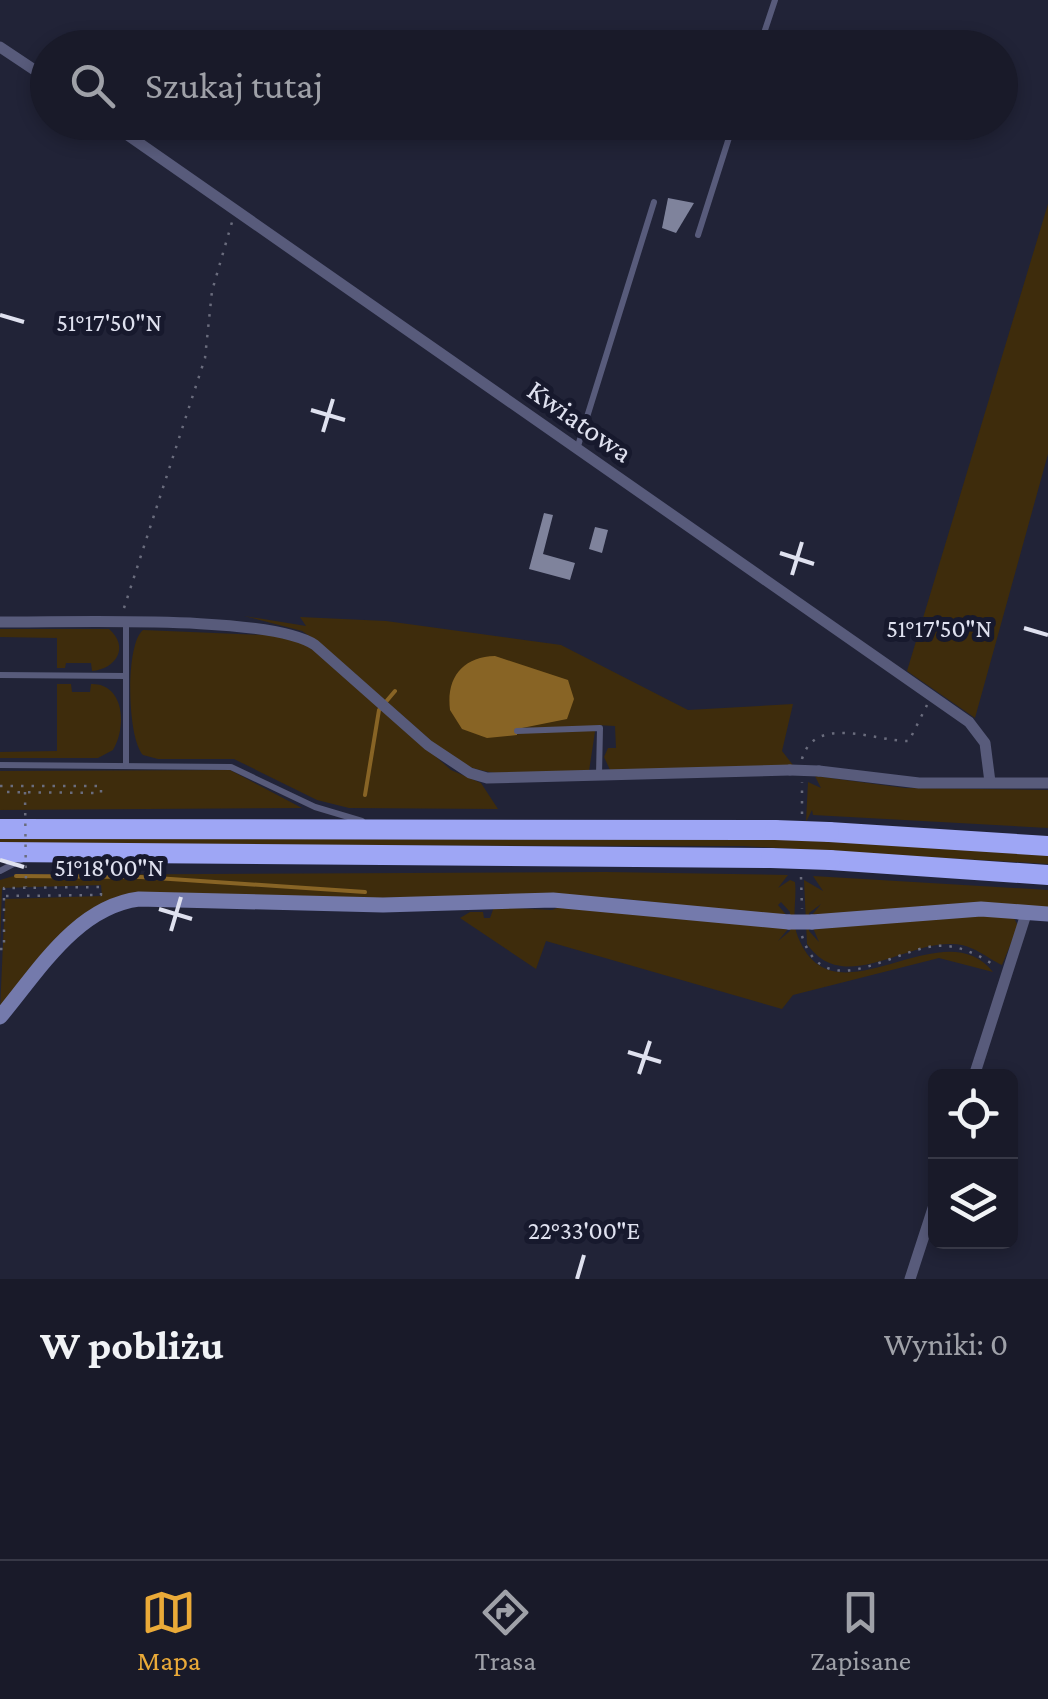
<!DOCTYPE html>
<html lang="pl">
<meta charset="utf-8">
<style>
body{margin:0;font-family:"Crimson Pro",serif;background:#222331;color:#f1f3f6}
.controls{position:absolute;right:30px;bottom:30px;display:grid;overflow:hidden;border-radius:15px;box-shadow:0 5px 15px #0003}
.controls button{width:90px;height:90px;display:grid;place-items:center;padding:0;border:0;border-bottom:2px solid #373846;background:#191a29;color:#f1f3f6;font:50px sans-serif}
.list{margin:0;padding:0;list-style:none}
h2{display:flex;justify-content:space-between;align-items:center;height:130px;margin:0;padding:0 40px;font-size:42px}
h2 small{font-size:32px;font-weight:400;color:#9fa1a8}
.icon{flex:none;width:55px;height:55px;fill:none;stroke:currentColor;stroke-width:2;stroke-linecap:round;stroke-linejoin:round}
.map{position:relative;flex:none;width:1048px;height:1279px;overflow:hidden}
.search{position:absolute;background:#191a29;box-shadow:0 5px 15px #0003;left:30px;right:30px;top:30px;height:110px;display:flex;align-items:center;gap:25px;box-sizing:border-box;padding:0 35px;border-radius:55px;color:#9fa1a8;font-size:38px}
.sheet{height:280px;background:#191a29}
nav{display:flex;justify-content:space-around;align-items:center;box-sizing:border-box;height:140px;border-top:2px solid #373846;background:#191a29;font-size:28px;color:#9fa1a8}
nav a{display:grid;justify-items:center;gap:5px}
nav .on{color:#eaaa38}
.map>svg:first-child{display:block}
.green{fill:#3e2c0c}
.water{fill:#886425}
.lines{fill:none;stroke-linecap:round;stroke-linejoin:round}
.stream{stroke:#886425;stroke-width:4}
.building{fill:#7f839c}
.path{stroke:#6a6c7d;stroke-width:2.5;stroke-dasharray:2.5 8;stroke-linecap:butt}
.lane{stroke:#585b7b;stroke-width:6}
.street{stroke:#585b7b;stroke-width:11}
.secondary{stroke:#747aac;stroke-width:15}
.highway{stroke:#9ea6f5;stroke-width:20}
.path-bridge{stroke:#6a6c7d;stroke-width:2.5;stroke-dasharray:2.5 8;stroke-linecap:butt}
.street-bridge{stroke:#585b7b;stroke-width:11}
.secondary-bridge{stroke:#747aac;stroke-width:15}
.highway-bridge{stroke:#9ea6f5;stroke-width:20}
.ticks{fill:none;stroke:#dfe1ef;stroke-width:4}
.labels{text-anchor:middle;stroke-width:10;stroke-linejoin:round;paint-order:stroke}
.street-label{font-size:30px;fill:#dfe1ef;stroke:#17192d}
.ticks-label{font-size:25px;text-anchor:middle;fill:#dfe1ef;stroke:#17192d;stroke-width:10;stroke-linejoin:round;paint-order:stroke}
</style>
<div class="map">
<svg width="1048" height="1279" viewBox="0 0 1048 1279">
<rect width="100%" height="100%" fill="#212337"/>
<g class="green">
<path d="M1048,204V454L975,718L907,671Z"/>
<path d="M244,616L306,626L300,617L386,621L561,645L688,710L793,704L782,751L793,765L611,772L604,757L608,748H616L615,726L596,725L589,771C541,774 497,782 453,760L321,644L302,631Z"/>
<path d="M0,629H109C130,647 116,669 92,671L91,663H66L65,668H57V638L0,637Z"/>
<path d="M143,630L289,636L317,652L451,770L481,783L498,809L349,808L317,800L234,759H158L143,755C127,738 125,644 143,630Z"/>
<path d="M57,684H71L72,692H90L91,684C125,683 127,728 113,750L98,758H0V752L57,751Z"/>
<path d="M230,770L302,808L0,810V771Z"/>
<path d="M815,776L905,788L1048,790V828L813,815L812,810L806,822L808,782L821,788Z"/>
<path d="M0,837L833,839L1048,855V864L743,846L0,845Z"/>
<path d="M606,872L788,875L778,888L790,880L795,882C797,900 791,920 798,937C834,1028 942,907 993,972L939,958L793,995L782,1009L546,941L536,969L460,918L470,912H483L484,918H490L494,907L552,910L565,905L788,929L778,941L790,931V912L781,902L778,905L788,917L615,898L533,895L104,903L0,1010L5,899L102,896L101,885L2,888L0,948V880L17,875Z"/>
<path d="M813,876L1048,890V909L983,902L812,915L821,904L809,913V931L819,942L813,928L973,914L1014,918L1018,926L1002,965C985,957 974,945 953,944C905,941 843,996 807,944L804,880L823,891Z"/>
</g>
<path class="water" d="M495,656L568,680L574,699L567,719L517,729V735L487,738L462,729L450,710C446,677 463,657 495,656Z"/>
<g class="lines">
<g class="stream">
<path d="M365,795L379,710L395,691"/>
<path d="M16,876L141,877L365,892"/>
</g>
</g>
<g class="building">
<path d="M668,198L694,203L676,233L662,228Z"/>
<path d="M544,513L553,515L543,554L575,563L570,580L529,569Z"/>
<path d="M595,527L608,530L602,553L589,549Z"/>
</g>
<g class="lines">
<g class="path">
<path d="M124,608L205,358L212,291L232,222"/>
<path d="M802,759C815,713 877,742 909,741L927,705"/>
<path d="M0,786H101V793L0,792"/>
<path d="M802,814V782"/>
<path d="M801,877L802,909"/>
<path d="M802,936C826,1011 902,940 947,946C966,948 982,957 997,967"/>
<path d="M0,949H4V888L101,887V895L4,896"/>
</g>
<g class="lane">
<path d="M759,48L775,0"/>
<path d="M698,235L734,122"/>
<path d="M577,449L654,202"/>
<path d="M0,675L126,676"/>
<path d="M517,731L600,728L599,775"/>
<path d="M0,765L231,767L315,807L362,821"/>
<path d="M126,765V625"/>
<path d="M0,871L21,860"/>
</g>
<g class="street">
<path d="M0,47L48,79"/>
<path d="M109,122L969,722L985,743L990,782"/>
<path d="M0,622C66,623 268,614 315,645L428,745L470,773L487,778L790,770"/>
<path d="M819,771L919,783H1048"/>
<path d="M974,1076L1027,911"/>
<path d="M910,1279L936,1199"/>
</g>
<g class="secondary">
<path d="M812,922L981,909L1048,914"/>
<path d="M0,1017C38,972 76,907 139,899L383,905L553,900L789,922"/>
</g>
<g class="highway">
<path d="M0,829L775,830"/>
<path d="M829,832L1048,846"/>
<path d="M0,852L771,858"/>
<path d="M830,860L1048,875"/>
</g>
<path class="path-bridge" d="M25,792L26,887"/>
<path class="street-bridge" d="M790,770L819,771"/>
<path class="secondary-bridge" d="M789,922H812"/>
<g class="highway-bridge">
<path d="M775,830L829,832"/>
<path d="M771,858L830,860"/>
</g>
</g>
<path class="ticks" d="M0,315L24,322M311,410L345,420M323,432L333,399M780,553L814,564M792,575L802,542M1024,628L1048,635M0,860L24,867M159,909L192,919M171,931L181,897M628,1052L661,1062M639,1074L650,1041M577,1279L584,1255"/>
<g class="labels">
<g class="street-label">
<text transform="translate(580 421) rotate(35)" y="10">Kwiatowa</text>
</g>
</g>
<g class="ticks-label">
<text x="109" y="331">51°17'50"N</text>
<text x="939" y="637">51°17'50"N</text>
<text x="109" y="876">51°18'00"N</text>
<text x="584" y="1239">22°33'00"E</text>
</g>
</svg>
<div class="controls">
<button><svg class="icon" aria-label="locate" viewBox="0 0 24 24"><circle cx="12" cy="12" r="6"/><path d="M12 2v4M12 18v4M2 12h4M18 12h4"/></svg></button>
<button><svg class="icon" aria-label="layers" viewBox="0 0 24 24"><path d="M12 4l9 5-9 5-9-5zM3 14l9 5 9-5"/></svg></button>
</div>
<div class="search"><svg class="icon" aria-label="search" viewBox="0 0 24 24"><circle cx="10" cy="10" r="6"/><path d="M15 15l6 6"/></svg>Szukaj tutaj</div>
</div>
<section class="sheet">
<h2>W pobliżu<small>Wyniki: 0</small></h2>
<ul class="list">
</ul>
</section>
<nav>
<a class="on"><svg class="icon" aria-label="map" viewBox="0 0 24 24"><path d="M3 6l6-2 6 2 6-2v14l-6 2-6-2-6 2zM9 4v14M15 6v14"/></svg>Mapa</a>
<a><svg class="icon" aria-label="directions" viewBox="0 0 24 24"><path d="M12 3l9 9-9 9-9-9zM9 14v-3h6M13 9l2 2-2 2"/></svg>Trasa</a>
<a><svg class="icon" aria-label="saved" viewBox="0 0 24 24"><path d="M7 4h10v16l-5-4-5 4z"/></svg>Zapisane</a>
</nav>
